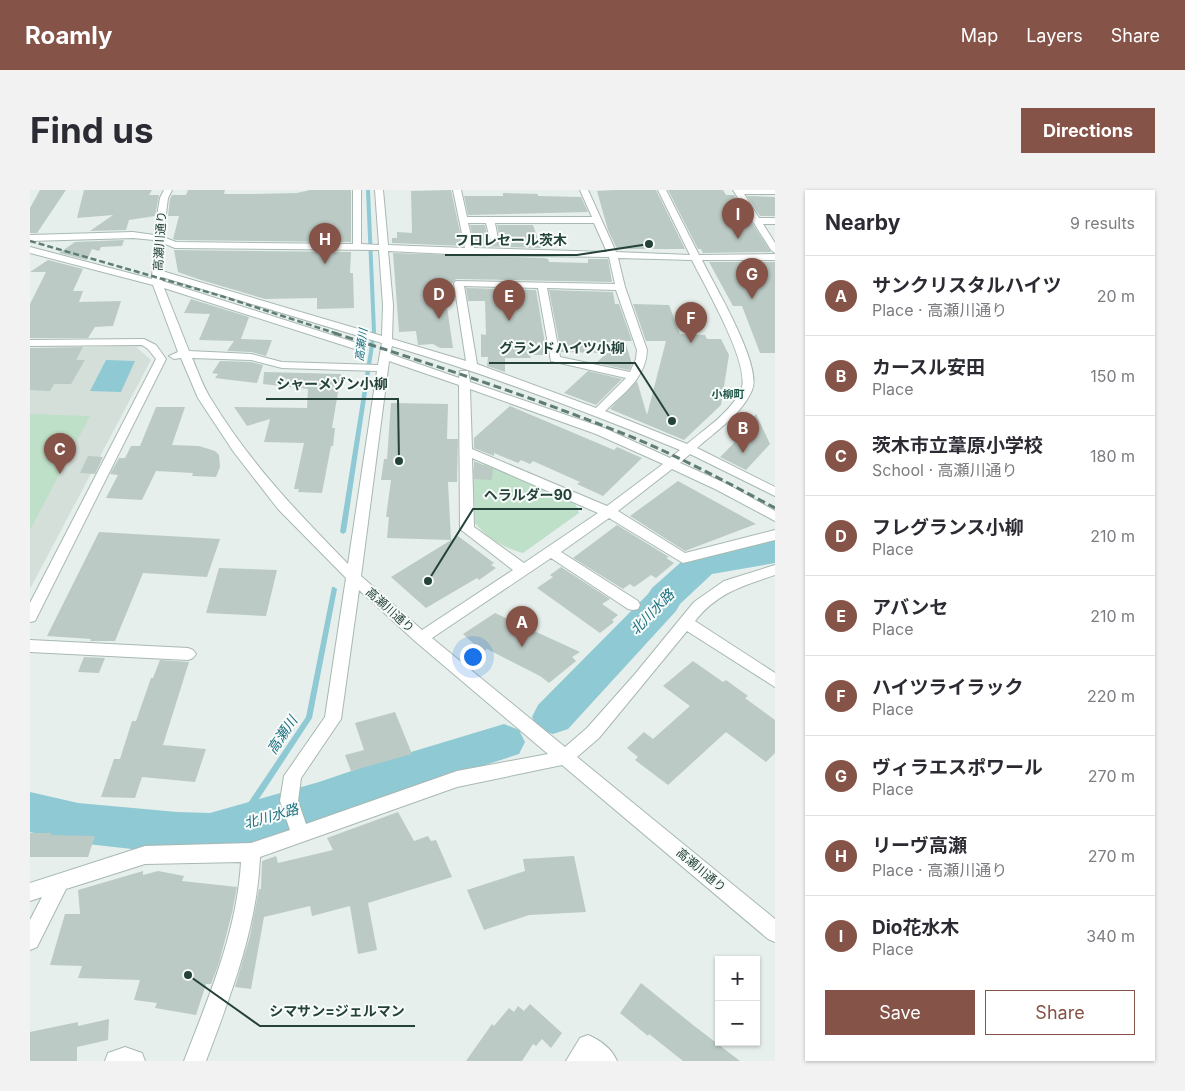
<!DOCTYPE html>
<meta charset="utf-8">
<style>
body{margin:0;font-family:Inter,"Noto Sans JP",sans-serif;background:#f2f2f3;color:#2b2b33}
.controls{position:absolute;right:15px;bottom:15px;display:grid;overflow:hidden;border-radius:0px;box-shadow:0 1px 4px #0004}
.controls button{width:45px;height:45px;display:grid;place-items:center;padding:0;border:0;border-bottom:1px solid #e1e1e2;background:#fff;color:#2b2b33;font:25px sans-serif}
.you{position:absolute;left:442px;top:466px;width:18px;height:18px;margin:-12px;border:4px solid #fff;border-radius:50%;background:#1a73e8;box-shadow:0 0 0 8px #1a73e833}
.badge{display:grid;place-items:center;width:32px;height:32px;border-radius:50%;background:#855347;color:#fff;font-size:16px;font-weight:700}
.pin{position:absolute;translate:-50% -41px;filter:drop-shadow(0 1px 2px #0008)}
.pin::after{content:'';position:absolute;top:26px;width:18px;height:15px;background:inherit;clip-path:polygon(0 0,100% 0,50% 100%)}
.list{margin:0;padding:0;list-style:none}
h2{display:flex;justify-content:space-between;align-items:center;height:65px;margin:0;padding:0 20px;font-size:21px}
h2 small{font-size:16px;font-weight:400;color:#7c7c81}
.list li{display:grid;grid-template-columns:32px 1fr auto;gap:15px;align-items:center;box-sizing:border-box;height:80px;padding:0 20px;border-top:1px solid #e1e1e2}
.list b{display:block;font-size:19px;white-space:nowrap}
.list p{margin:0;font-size:16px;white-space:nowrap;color:#7c7c81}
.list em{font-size:16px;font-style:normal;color:#7c7c81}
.actions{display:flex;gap:10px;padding:15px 20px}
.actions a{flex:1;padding:11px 0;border:1px solid #855347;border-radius:0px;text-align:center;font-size:18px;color:#855347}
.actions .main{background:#855347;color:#fff}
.map{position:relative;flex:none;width:745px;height:871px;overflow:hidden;border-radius:0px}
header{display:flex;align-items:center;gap:30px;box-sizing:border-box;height:70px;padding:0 25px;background:#855347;color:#fff}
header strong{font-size:24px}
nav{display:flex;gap:28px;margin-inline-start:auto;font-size:18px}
.intro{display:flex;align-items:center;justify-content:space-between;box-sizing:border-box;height:120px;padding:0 30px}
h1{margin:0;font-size:35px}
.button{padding:12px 22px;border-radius:0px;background:#855347;color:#fff;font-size:18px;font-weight:700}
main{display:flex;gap:30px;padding:0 30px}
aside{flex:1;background:#fff;border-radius:0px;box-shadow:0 1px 4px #0004}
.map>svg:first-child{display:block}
.built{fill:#d4dfda}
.green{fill:#bfe0c8}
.water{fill:#8ec9d4}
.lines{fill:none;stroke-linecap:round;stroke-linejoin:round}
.stream{fill:#8ec9d4;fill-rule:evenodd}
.river{fill:#8ec9d4;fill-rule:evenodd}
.building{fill:#bbcac4}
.minor-casing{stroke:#a8b8b2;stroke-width:2}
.minor{fill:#fff;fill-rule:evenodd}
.rail-far1{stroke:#5f7d75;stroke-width:2.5;stroke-dasharray:6 3;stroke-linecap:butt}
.rail{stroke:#5f7d75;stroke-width:3;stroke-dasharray:8 4;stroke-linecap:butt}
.labels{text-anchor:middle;stroke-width:4;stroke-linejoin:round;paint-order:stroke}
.far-water-label{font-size:11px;font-style:italic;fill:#1c6f80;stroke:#f7fbf9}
.far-neighbourhood-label{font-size:11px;font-weight:bold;fill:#1f5548;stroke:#f7fbf9}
.street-label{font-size:12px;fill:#24423a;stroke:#f7fbf9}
.water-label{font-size:14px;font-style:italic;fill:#1c6f80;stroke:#f7fbf9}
.leader{fill:none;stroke:#24423a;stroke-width:2}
.callout-dot{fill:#24423a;stroke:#f7fbf9;stroke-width:2}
.callout-label{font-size:14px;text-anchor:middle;font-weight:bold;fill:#24423a;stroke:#f7fbf9;stroke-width:4;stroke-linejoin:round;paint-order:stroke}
</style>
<header>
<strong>Roamly</strong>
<nav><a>Map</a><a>Layers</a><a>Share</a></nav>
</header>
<div class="intro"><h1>Find us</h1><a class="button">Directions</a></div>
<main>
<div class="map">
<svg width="745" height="871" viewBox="0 0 745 871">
<rect width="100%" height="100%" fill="#e6efeb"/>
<path class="built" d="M87,156L106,157L121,170L0,399V160Z"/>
<g class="green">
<path d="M0,224L60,226L0,340Z"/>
<path d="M455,274L545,313L549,323L493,363C476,359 457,348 445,333L443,278Z"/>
</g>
<path class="water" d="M76,170L105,171L91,202L60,201Z"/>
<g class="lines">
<g class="stream">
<path d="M336,0H340L346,142L316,342L313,344L310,342L342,142Z"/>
<path d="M302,397H304L307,399L282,528L210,638L207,639L204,638L203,636L204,634L276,527Z"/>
</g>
<g class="river">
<path d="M745,349V373L682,384L650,414L646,421L538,539L523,544L508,539L502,527L508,515L618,404L622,398L659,365Z"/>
<path d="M474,534L489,540L495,552L489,564L351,609L289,632L180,665L147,664L48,653L0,642V602L48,613L147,622L180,623L289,592L348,572Z"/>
</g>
</g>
<g class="building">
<path d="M10,0H36L7,43H0V18Z"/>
<path d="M54,0H122L119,5H129L125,26L99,30L96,40L60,41L83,25L47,28Z"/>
<path d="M158,0H195L194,4H224L267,3L280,0H321V52L146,50L143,49L149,26H138L140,9L142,5H156Z"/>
<path d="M421,0L433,56L362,53V48H367V42L382,43L381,1Z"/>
<path d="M584,0H626L655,59H587L578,40L567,1Z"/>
<path d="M638,0H693L696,5H704L741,62L673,63L671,59H668Z"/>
<path d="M473,3L508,4V6L551,7L558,22L438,25L434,6H473Z"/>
<path d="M717,6L745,7V26H730Z"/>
<path d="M440,35H455L458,49L464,54L470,49L467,35H503L511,58L445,56Z"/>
<path d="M94,50L92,56L71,57L69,61L62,59L57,70L29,63L45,52Z"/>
<path d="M144,60L321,62L320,83H323L324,118L287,119V108L235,109L171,90L148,82Z"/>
<path d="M363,63L514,68L518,69L519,72L558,73V69H578L582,92L426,89L422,93L425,111L416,110L423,158H410L403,154L388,155L386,141L369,142Z"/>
<path d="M18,70L53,79L43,101H53L49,112L91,111L83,136L65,137L58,148H0V114L16,82H0Z"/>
<path d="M679,72H745V163H730L712,116H703Z"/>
<path d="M436,98L506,100L517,165H500L501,168H475V182L457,176L458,167H451V144L456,145L455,111H438Z"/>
<path d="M519,100L583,102L585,114H589L602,151H595L602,174L599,180L566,173L577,163L531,162Z"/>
<path d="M161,109L219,127L211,149L242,150L236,166L221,162L197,161L204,151L169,150L180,124L154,123Z"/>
<path d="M603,114L639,115L650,144L675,145L677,149H691L699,165L691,215L654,250L580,219L607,191L617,225L636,151H616Z"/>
<path d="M53,157L46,170H55L41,194H24L20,201L0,200V158Z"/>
<path d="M190,171L221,172L233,175L227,193L185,188L188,184L182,183Z"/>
<path d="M558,181L592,189L566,215L534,203Z"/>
<path d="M234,182L311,184L302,238H305L303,256H301L292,303L268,302L269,299H264L274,253L234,252L240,229L217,236L204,217L277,218L278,199L233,194Z"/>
<path d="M361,213L418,214L417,249H428L427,292H418L421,350L428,346L464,373L461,375L466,378L449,390L447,388L396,418L361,387L421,350L357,348L359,327H356L361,290H351L354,269H357Z"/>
<path d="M480,216L584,260L587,257L612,268L573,306L547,294L550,292L503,271L500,274L491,270L488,273L464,263V266L444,258V248Z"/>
<path d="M126,217H155L142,255L169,256L185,261L189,265L190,277L186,287L162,286L163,283L126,281L112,310L76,308L88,285L80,284L89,268H95L101,256H110Z"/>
<path d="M726,224L740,254L716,280L690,267L703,254Z"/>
<path d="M58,266L73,267L65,284L50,283Z"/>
<path d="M444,271L463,279L462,290L444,289Z"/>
<path d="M648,291L726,334L655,361L600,326Z"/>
<path d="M587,335L639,367L636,368L644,373L626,388L621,385L604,397L600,394L593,399L543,368Z"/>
<path d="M69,342L190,349L177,387L113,383L85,451H60L61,449L17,446Z"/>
<path d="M531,377L580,409L572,414L588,425L582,430L584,432L570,443L507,398L523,387L520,385Z"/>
<path d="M189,378L247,380L236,426L176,423Z"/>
<path d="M465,423L550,462L542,467L546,471L519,493L510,486L457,459L453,462L433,444Z"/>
<path d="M54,467L75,468L69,483L48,482Z"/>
<path d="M130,470L159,472L133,555L176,559L165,592L112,587L105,608L71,607L84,569H90L102,531H106L121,488H123Z"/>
<path d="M663,471L693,492L696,490L718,506L715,508L745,530V563L736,572L696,542L638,595L605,570L608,567L597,558L614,542L623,549L660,516L633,496Z"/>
<path d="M365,522L382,564L321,581L315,565L334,560L325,533Z"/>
<path d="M368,622L384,651L398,646L401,651L406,650L422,687L338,713L347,760L328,764L320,716L282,726L280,716L234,727L221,799L205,797L220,746L229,699H231L232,671L246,666L248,673L303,660L297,648Z"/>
<path d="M0,643H21V645L65,646L58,667H0Z"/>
<path d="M544,666L556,722L499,725L454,740L437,700L495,681L493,669Z"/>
<path d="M113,681V685L128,681L154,686L152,691L207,697L202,723L189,773L181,794H176L166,825L125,818L127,813L104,810L110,790L48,788L52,776L20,775L35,724H50L48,700Z"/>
<path d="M611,793L663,835L710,871H653L619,844L618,846L590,823Z"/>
<path d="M500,814L532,843L521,858L512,849L506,856L503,854L492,871H436L462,834L464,836L479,818L484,822L488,816L494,821Z"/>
<path d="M79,829L78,850L47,857V871H0V842L48,832V836Z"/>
</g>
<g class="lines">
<defs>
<g id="minor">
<path d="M134,0H142L138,8L133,47L146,52L323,54V0H331V54L349,55L345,0H353L358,55L435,58L423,0H431L437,27H562L550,0H558L586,62L660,65L628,0H636L669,65L745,64V70H672C684,95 733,176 722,200C712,224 686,241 667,258L745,297V306L660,264L650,273L697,294L745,321V331L687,300L642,279L588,321L655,363L745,340V350L653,373L579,328L531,362L608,411L610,415L608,419L603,420L598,419L521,368L402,448L535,557L557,538L605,484L664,412L694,391L745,375V385C712,396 687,403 665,431L745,483V497L657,441L569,548L547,567L745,729V752L738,749L532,575L427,597L230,667C227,739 201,804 176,871H154C179,806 207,742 211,672L115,674L36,699L7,757L0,760V730L12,707L0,711V693L115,656L221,653L260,640L250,611L254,586L295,527L316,388L248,319L203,261L168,208L151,168L144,169L139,166L148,162L123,95L0,63V57L122,89L124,50L103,48L0,51V45L103,42L124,45L130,8ZM438,33H456L460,49L464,52L468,49L465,33H564L577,62L444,58ZM133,53L145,58L349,60L353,115L352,146L132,81ZM358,61L440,65L579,67L585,94L426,91L424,93L436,171L362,149L363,115ZM588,68L662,70C674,95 722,176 711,200C701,222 675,239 657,254L575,221C594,203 616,188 617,160L595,97ZM132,87L352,153L348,175L252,172L221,164L159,161L134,98L325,159L329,160L334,157L333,155L132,91ZM434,96L508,98L521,171L596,188L566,218L447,174ZM517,98L586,100L607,160L606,169L600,182L530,167ZM362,156C460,185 555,221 650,260L640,268L574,238L440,192L438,181H430L429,188L360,164ZM162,168L221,170L252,178L347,181L318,374C267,322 219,272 181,209C173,197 168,181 162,168ZM359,171L429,195L430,339L483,380L392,440L331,386ZM440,199L566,244L633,274L577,316L442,259ZM442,268L568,323L494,373L444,337ZM329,400L386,452L518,564L427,581L276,634L268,611L271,588L311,529Z"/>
<path d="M703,0H745V4H714L729,28H745V34H733L745,53V63L741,60Z"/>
<path d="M114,149L126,155L136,169L5,431L0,432V413L126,169L118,159L112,155L0,156V150Z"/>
<path d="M0,450L158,458L163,460L166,464L163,468L158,470L0,462Z"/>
<path d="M558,845C570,850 582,859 587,871H536L550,848Z"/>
<path d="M95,857L112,863L115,871H75L78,863Z"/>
</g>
</defs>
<use href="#minor" class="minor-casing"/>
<use href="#minor" class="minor"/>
<path class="rail-far1" d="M0,51L188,105L308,144"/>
<path class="rail" d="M304,143C407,176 509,209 609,250C656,270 700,294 745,318"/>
</g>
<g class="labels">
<g class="far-water-label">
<text transform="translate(331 155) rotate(-83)" y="4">高瀬川</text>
</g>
<g class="far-neighbourhood-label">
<text x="698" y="208">小柳町</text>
</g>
<g class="street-label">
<text transform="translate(130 51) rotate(-86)" y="4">高瀬川通り</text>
<text transform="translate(360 420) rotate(42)" y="4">高瀬川通り</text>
<text transform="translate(671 680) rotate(40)" y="4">高瀬川通り</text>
</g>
<g class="water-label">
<text transform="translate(622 422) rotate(-46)" y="5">北川水路</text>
<text transform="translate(252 545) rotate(-56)" y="5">高瀬川</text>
<text transform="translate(241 626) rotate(-16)" y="5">北川水路</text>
</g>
</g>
<path class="leader" d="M619 54L547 65H415M642 231L605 173H459M369 271L368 209H236M398 391L443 319H552M158 785L230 836H385"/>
<g class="callout-dot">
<circle cx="619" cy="54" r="5"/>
<circle cx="642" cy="231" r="5"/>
<circle cx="369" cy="271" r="5"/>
<circle cx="398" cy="391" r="5"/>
<circle cx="158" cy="785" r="5"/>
</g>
<g class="callout-label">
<text x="481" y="55">フロレセール茨木</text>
<text x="532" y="163">グランドハイツ小柳</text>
<text x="302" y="199">シャーメゾン小柳</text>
<text x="498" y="310">ヘラルダー90</text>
<text x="307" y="826">シマサン=ジェルマン</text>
</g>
</svg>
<div class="controls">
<button>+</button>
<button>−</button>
</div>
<div class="you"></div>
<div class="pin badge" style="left:492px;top:457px">A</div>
<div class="pin badge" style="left:713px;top:263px">B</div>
<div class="pin badge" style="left:30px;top:284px">C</div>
<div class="pin badge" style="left:409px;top:129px">D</div>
<div class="pin badge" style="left:479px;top:131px">E</div>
<div class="pin badge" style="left:661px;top:153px">F</div>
<div class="pin badge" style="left:722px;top:109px">G</div>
<div class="pin badge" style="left:295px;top:74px">H</div>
<div class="pin badge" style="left:708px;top:49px">I</div>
</div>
<aside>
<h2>Nearby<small>9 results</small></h2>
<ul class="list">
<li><span class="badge">A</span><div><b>サンクリスタルハイツ</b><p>Place · 高瀬川通り</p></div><em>20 m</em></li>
<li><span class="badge">B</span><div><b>カースル安田</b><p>Place</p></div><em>150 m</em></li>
<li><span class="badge">C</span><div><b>茨木市立葦原小学校</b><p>School · 高瀬川通り</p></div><em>180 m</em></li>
<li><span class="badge">D</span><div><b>フレグランス小柳</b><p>Place</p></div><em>210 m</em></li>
<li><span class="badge">E</span><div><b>アバンセ</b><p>Place</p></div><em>210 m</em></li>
<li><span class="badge">F</span><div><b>ハイツライラック</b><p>Place</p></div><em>220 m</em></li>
<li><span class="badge">G</span><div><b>ヴィラエスポワール</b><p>Place</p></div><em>270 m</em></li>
<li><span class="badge">H</span><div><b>リーヴ高瀬</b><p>Place · 高瀬川通り</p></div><em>270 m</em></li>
<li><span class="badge">I</span><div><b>Dio花水木</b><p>Place</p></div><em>340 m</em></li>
</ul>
<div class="actions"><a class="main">Save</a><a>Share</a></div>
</aside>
</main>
